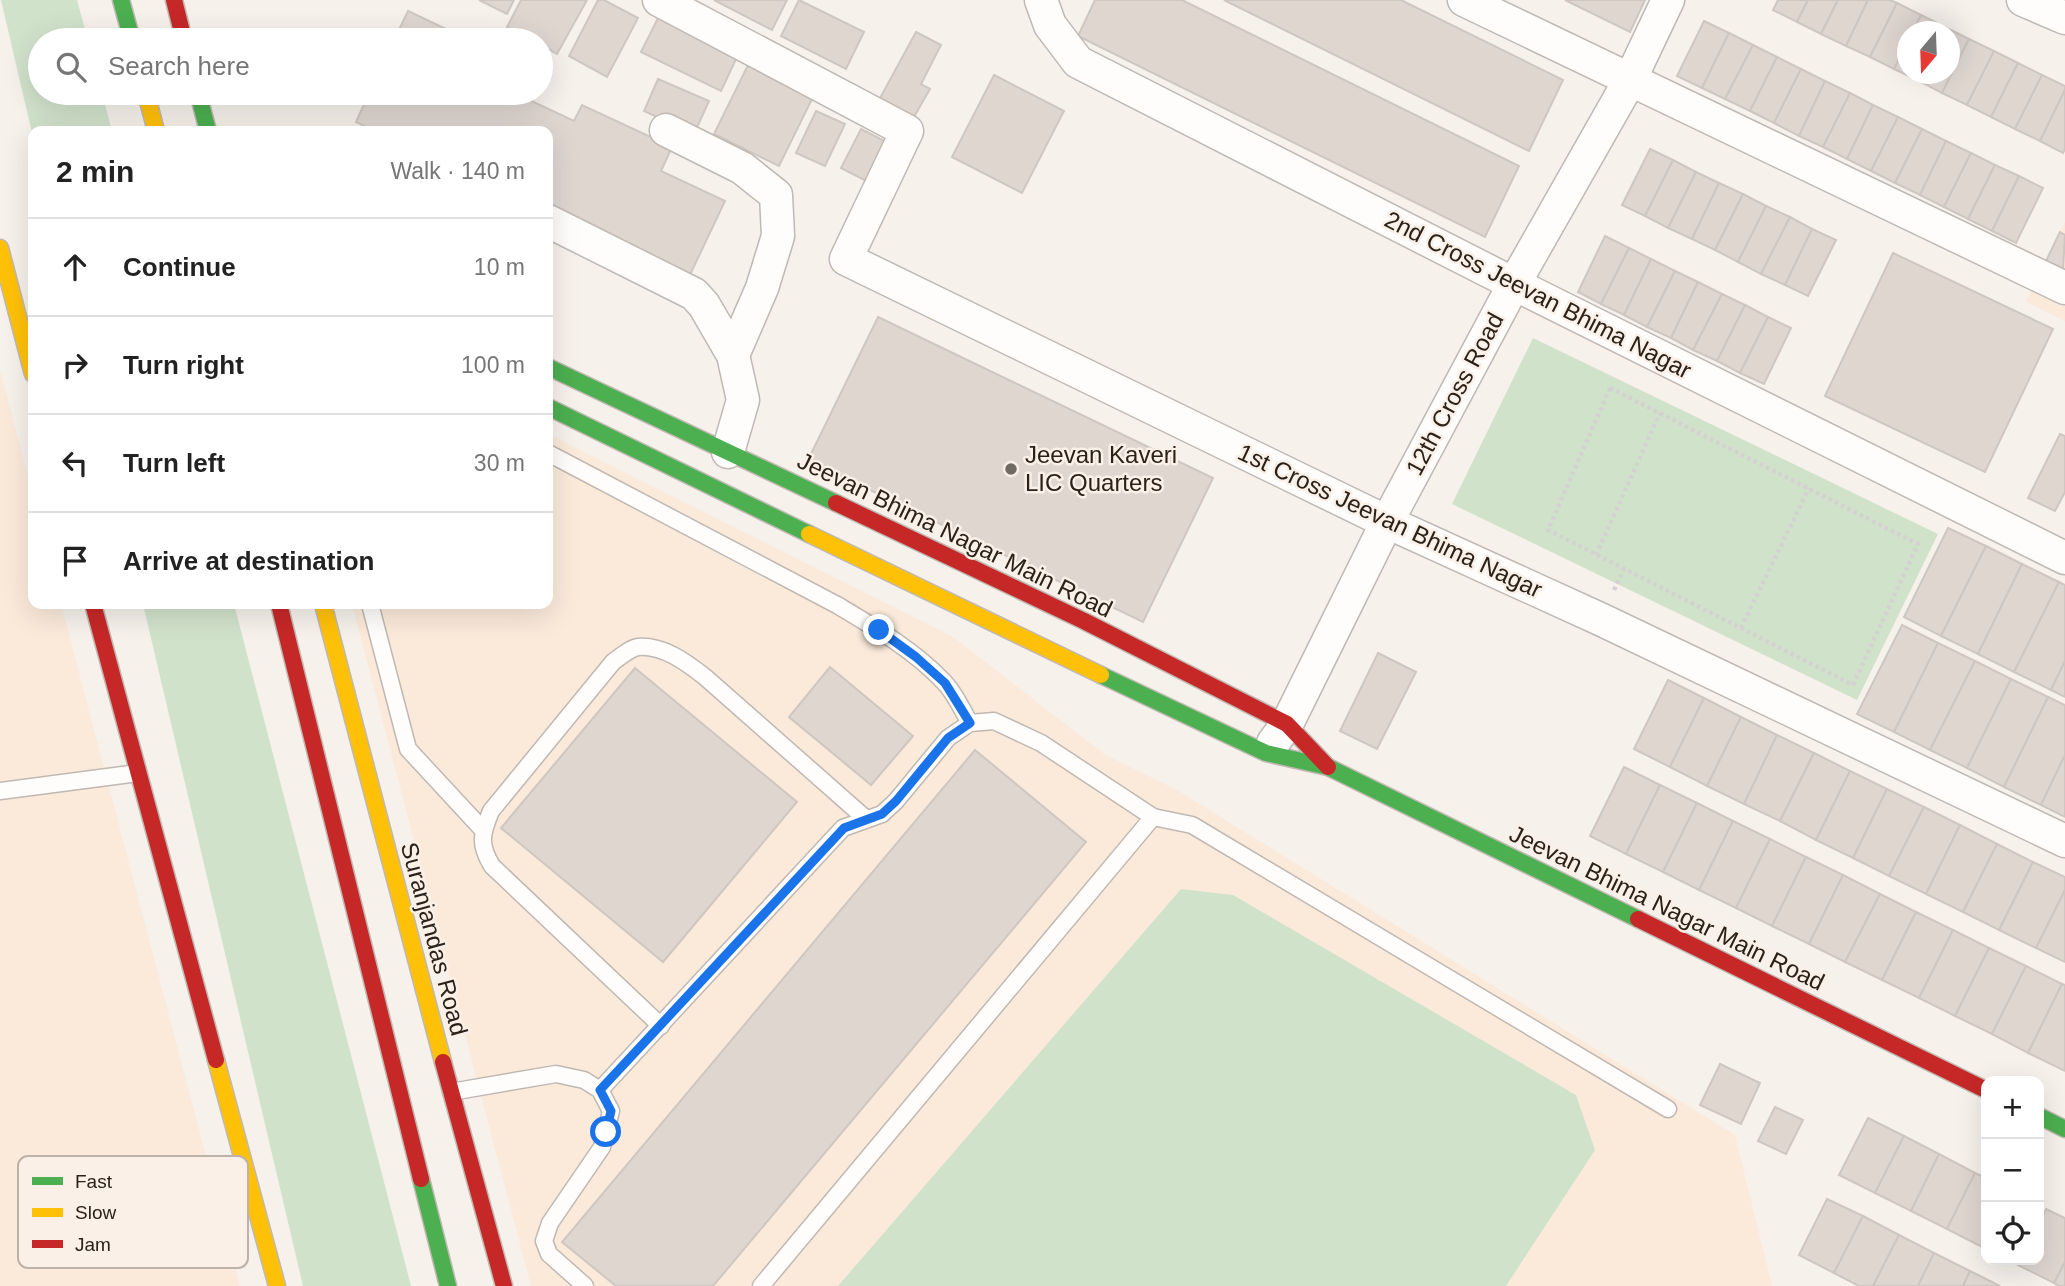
<!DOCTYPE html>
<meta charset="utf-8">
<style>
body{margin:0;font-family:Helvetica,sans-serif;background:#f6f6f6;color:#222}
.controls{position:absolute;right:21px;bottom:21px;display:grid;overflow:hidden;border-radius:14px;box-shadow:0 7px 28px #0002}
.controls button{width:63px;height:63px;display:grid;place-items:center;padding:0;border:0;border-bottom:2px solid #e0e0e0;background:#fff;color:#222;font:35px sans-serif}
.compass{position:absolute;left:1897px;top:21px;width:63px;height:63px;border-radius:50%;background:#fff;box-shadow:0 7px 28px #0002;rotate:199deg}
.stop{position:absolute;width:21px;height:21px;margin:-16px;border:5px solid #1a73e8;border-radius:50%;background:#fff}
.stop.end{background:#1a73e8;border-color:#fff;box-shadow:0 2px 7px #0008}
.list{margin:0;padding:0;list-style:none}
h2{display:flex;justify-content:space-between;align-items:center;height:91px;margin:0;padding:0 28px;font-size:30px}
h2 small{font-size:23px;font-weight:400;color:#767676}
.list li{display:grid;grid-template-columns:46px 1fr auto;gap:21px;align-items:center;box-sizing:border-box;height:98px;padding:0 28px;border-top:2px solid #e0e0e0}
.list b{display:block;font-size:26px;white-space:nowrap}
.list em{font-size:23px;font-style:normal;color:#767676}
.icon{flex:none;width:38px;height:38px;fill:none;stroke:currentColor;stroke-width:2;stroke-linecap:round;stroke-linejoin:round}
.map{position:relative;flex:none;width:2065px;height:1286px;overflow:hidden}
.search{position:absolute;background:#fff;box-shadow:0 7px 28px #0002;left:28px;top:28px;width:525px;height:77px;display:flex;align-items:center;gap:18px;box-sizing:border-box;padding:0 24px;border-radius:38px;color:#767676;font-size:26px}
.panel{position:absolute;background:#fff;box-shadow:0 7px 28px #0002;left:28px;top:126px;width:525px;height:483px;border-radius:14px}
.map>svg:first-child{display:block}
.built{fill:#fbeada}
.green{fill:#d1e2cb}
.building{fill:#dfd6d0;stroke:#cec7c1;stroke-width:2}
.lines{fill:none;stroke-linecap:round;stroke-linejoin:round}
.lane-casing{stroke:#c0b8b2;stroke-width:19}
.street-casing{stroke:#c0b8b2;stroke-width:35}
.fast-casing{stroke:#c0b8b2;stroke-width:19}
.slow-casing{stroke:#c0b8b2;stroke-width:19}
.jam-casing{stroke:#c0b8b2;stroke-width:19}
.path{stroke:#d4d2d1;stroke-width:4.5;stroke-dasharray:3.5 3.5;stroke-linecap:butt}
.lane{stroke:#fefdfc;stroke-width:16}
.street{stroke:#fefdfc;stroke-width:32}
.fast{stroke:#4caf50;stroke-width:16}
.slow{stroke:#ffc107;stroke-width:16}
.jam{stroke:#c62828;stroke-width:16}
.route{stroke:#1a73e8;stroke-width:9}
.poi-dot{fill:#716a62;stroke:#fbf0e7;stroke-width:2.5}
.labels{text-anchor:middle;stroke-width:5;stroke-linejoin:round;paint-order:stroke}
.street-label{font-size:24px;fill:#2a2118;stroke:#fbf0e7}
.poi-label{font-size:24px;fill:#2a2118;stroke:#fbf0e7;text-anchor:start}
.key{fill:#fbf0e7;stroke:#bcb2a9;stroke-width:2}
.key-label{font-size:19px;fill:#2a2118}
</style>
<div class="map">
<svg width="2065" height="1286" viewBox="0 0 2065 1286">
<rect width="100%" height="100%" fill="#f6f1eb"/>
<g class="built">
<path d="M2065,222V321L2026,302Z"/>
<path d="M0,369L33,497V604H61L240,1286H0Z"/>
<path d="M548,434L953,637L1104,754L1177,790L1735,1135L1772,1286H531L352,604H548Z"/>
</g>
<g class="green">
<path d="M1,0H77L88,40H40V93H102L112,131H33V137Z"/>
<path d="M1533,338L1938,534L1857,700L1452,504Z"/>
<path d="M143,604H234L411,1286H303Z"/>
<path d="M1181,889L1233,895L1576,1095L1595,1150L1506,1286H838Z"/>
</g>
<g class="building">
<path d="M479,0H514L507,14Z"/>
<path d="M521,0H587L557,54L541,45V40H531L507,27Z"/>
<path d="M598,0H604L638,18L607,77L569,56Z"/>
<path d="M714,0H787L772,30Z"/>
<path d="M799,0L864,32L846,69L781,36Z"/>
<path d="M1095,0H1182L1519,166L1485,237L1078,36Z"/>
<path d="M1224,0H1401L1563,80L1529,151Z"/>
<path d="M1565,0H1645L1630,32Z"/>
<path d="M1778,0H1808L1797,22L1773,10Z"/>
<path d="M1808,0H1838L1821,34L1797,22Z"/>
<path d="M1838,0H1868L1846,46L1821,34Z"/>
<path d="M1868,0H1890L1897,3L1870,57L1846,46Z"/>
<path d="M1897,3L1921,15L1913,32H1908V42L1894,69L1870,57Z"/>
<path d="M408,11L446,29L440,40H394Z"/>
<path d="M1921,15L1945,27L1943,32H1913Z"/>
<path d="M659,16L738,55L721,91L641,52Z"/>
<path d="M1704,21L1729,33L1702,88L1677,76Z"/>
<path d="M1945,27L1969,39L1942,93L1919,81L1922,74H1950V32H1943Z"/>
<path d="M916,32L941,45L921,84L930,89L914,117L880,98Z"/>
<path d="M1729,33L1753,45L1725,99L1702,88Z"/>
<path d="M1969,39L1994,51L1967,105L1942,93Z"/>
<path d="M1908,42V74H1922L1919,81L1894,69Z"/>
<path d="M1753,45L1777,57L1750,111L1725,99Z"/>
<path d="M1994,51L2018,63L1991,117L1967,105Z"/>
<path d="M1777,57L1801,69L1774,123L1750,111Z"/>
<path d="M749,63L814,95L779,166L714,134Z"/>
<path d="M2018,63L2042,75L2015,129L1991,117Z"/>
<path d="M1801,69L1825,81L1799,136L1774,123Z"/>
<path d="M994,75L1064,111L1022,193L952,157Z"/>
<path d="M2042,75L2065,86V90L2040,141L2015,129Z"/>
<path d="M658,79L709,101L694,134L644,111Z"/>
<path d="M1825,81L1850,93L1823,147L1799,136Z"/>
<path d="M2065,90V149L2063,153L2040,141Z"/>
<path d="M369,93H528L525,98L574,121L582,105L670,146L676,138L661,171L725,201L688,279L548,213V131H375L356,122Z"/>
<path d="M1850,93L1873,105L1847,159L1823,147Z"/>
<path d="M1873,105L1898,117L1871,171L1847,159Z"/>
<path d="M816,111L845,124L825,166L796,153Z"/>
<path d="M1898,117L1922,129L1895,183L1871,171Z"/>
<path d="M861,129L894,146L874,185L841,168Z"/>
<path d="M1922,129L1946,141L1920,195L1895,183Z"/>
<path d="M1946,141L1971,153L1944,207L1920,195Z"/>
<path d="M1650,149L1673,160L1645,216L1622,205Z"/>
<path d="M1971,153L1995,165L1968,219L1944,207Z"/>
<path d="M1673,160L1696,172L1668,228L1645,216Z"/>
<path d="M1995,165L2019,176L1992,231L1968,219Z"/>
<path d="M1696,172L1719,183L1692,239L1668,228Z"/>
<path d="M2019,176L2043,188L2016,243L1992,231Z"/>
<path d="M1719,183L1743,194L1715,250L1692,239Z"/>
<path d="M1743,194L1766,206L1738,262L1715,250Z"/>
<path d="M1766,206L1790,217L1761,274L1738,262Z"/>
<path d="M1790,217L1812,229L1785,285L1761,274Z"/>
<path d="M1812,229L1836,240L1808,296L1785,285Z"/>
<path d="M2060,232L2065,235L2063,270L2046,261Z"/>
<path d="M1605,236L1629,248L1601,304L1578,292Z"/>
<path d="M1629,248L1651,259L1624,315L1601,304Z"/>
<path d="M1893,253L2053,329L1985,472L1825,396Z"/>
<path d="M1651,259L1675,271L1647,327L1624,315Z"/>
<path d="M1675,271L1698,282L1671,338L1647,327Z"/>
<path d="M1698,282L1722,294L1693,350L1671,338Z"/>
<path d="M1722,294L1745,305L1717,361L1693,350Z"/>
<path d="M1745,305L1768,317L1740,373L1717,361Z"/>
<path d="M878,317L1213,478L1143,622L808,460Z"/>
<path d="M1768,317L1791,328L1764,384L1740,373Z"/>
<path d="M2060,434L2065,436V492L2055,511L2028,498Z"/>
<path d="M1948,528L1986,546L1941,636L1904,617Z"/>
<path d="M1986,546L2022,564L1978,654L1941,636Z"/>
<path d="M2022,564L2059,582L2014,672L1978,654Z"/>
<path d="M2059,582L2065,585V661L2051,690L2014,672Z"/>
<path d="M1902,625L1938,643L1894,732L1857,714Z"/>
<path d="M1938,643L1975,661L1930,750L1894,732Z"/>
<path d="M1378,653L1416,672L1377,749L1340,731Z"/>
<path d="M1975,661L2011,679L1967,768L1930,750Z"/>
<path d="M2065,661V697L2051,690Z"/>
<path d="M830,667L913,736L871,785L789,717Z"/>
<path d="M635,668L797,802L663,962L501,828Z"/>
<path d="M2011,679L2048,697L2004,787L1967,768Z"/>
<path d="M1668,680L1704,698L1670,767L1634,749Z"/>
<path d="M2048,697L2065,705V755L2041,805L2004,787Z"/>
<path d="M1704,698L1741,717L1707,786L1670,767Z"/>
<path d="M1741,717L1777,735L1744,804L1707,786Z"/>
<path d="M1777,735L1814,753L1780,821L1744,804Z"/>
<path d="M975,750L1086,842L713,1286H616L562,1242Z"/>
<path d="M1814,753L1850,771L1816,840L1780,821Z"/>
<path d="M2065,755V817L2041,805Z"/>
<path d="M1624,767L1660,785L1626,854L1590,836Z"/>
<path d="M1850,771L1887,789L1853,858L1816,840Z"/>
<path d="M1660,785L1697,803L1663,872L1626,854Z"/>
<path d="M1887,789L1924,807L1889,876L1853,858Z"/>
<path d="M1697,803L1733,821L1699,890L1663,872Z"/>
<path d="M1924,807L1960,825L1926,894L1889,876Z"/>
<path d="M1733,821L1770,839L1736,908L1699,890Z"/>
<path d="M1960,825L1997,844L1963,912L1926,894Z"/>
<path d="M1770,839L1806,857L1772,926L1736,908Z"/>
<path d="M1997,844L2033,862L1999,930L1963,912Z"/>
<path d="M1806,857L1843,875L1809,944L1772,926Z"/>
<path d="M2033,862L2065,877V890L2036,948L1999,930Z"/>
<path d="M1843,875L1880,894L1845,962L1809,944Z"/>
<path d="M2065,890V962L2036,948Z"/>
<path d="M1880,894L1916,912L1882,980L1845,962Z"/>
<path d="M1916,912L1953,930L1919,998L1882,980Z"/>
<path d="M1953,930L1989,948L1955,1016L1919,998Z"/>
<path d="M1989,948L2026,966L1992,1034L1955,1016Z"/>
<path d="M2026,966L2062,984L2028,1053L1992,1034Z"/>
<path d="M2062,984L2065,985V1071L2028,1053Z"/>
<path d="M1720,1064L1760,1083L1741,1124L1700,1105Z"/>
<path d="M1775,1107L1803,1120L1786,1154L1758,1141Z"/>
<path d="M1868,1118L1904,1136L1875,1193L1839,1175Z"/>
<path d="M1904,1136L1939,1154L1911,1211L1875,1193Z"/>
<path d="M1939,1154L1975,1173L1947,1229L1911,1211Z"/>
<path d="M1975,1173L1986,1178V1239L1982,1247L1947,1229Z"/>
<path d="M1827,1199L1863,1216L1834,1273L1799,1255Z"/>
<path d="M2046,1209L2065,1218V1262L2054,1283L2018,1265L2021,1260H2039V1224Z"/>
<path d="M1863,1216L1899,1235L1873,1286H1859L1834,1273Z"/>
<path d="M1899,1235L1934,1253L1918,1286H1873Z"/>
<path d="M1934,1253L1970,1271L1963,1286H1918Z"/>
<path d="M2065,1262V1286H2059L2054,1283Z"/>
<path d="M1970,1271L2000,1286H1963Z"/>
</g>
<g class="lines">
<defs>
<g id="lane">
<path d="M548,453L837,605C874,627 914,650 944,682C955,693 962,710 970,723"/>
<path d="M370,604L408,749L483,830"/>
<path d="M0,791L138,773"/>
<path d="M661,1026L492,866C479,844 481,835 491,811L613,662C620,657 630,648 638,647C663,645 686,662 705,677L865,818"/>
<path d="M600,1090L843,828L882,814L896,801L948,738L970,723L994,721L1041,743L1153,817"/>
<path d="M451,1092L556,1074L584,1080L600,1090L611,1111L602,1147L550,1223L544,1241L549,1254L585,1286"/>
<path d="M761,1286L1153,817L1192,825L1668,1109"/>
</g>
<g id="street">
<path d="M659,0L907,131L846,259L1387,522L1600,619L2065,841"/>
<path d="M1041,0L1050,25L1078,62L1514,284L2065,558"/>
<path d="M1464,0L2065,288"/>
<path d="M2023,0L2065,18"/>
<path d="M666,130L742,168L776,195L778,236L762,288L733,355"/>
<path d="M548,221L694,294L704,305L733,355L743,400L728,452"/>
<path d="M1273,743L1287,724L1387,522L1514,284L1630,80L1668,0"/>
</g>
<g id="fast">
<path d="M121,0L132,40"/>
<path d="M198,93L208,131"/>
<path d="M548,367L836,503"/>
<path d="M548,407L809,534"/>
<path d="M1101,675L1266,753L1328,767L1638,919"/>
<path d="M2039,1116L2065,1129"/>
<path d="M421,1179L448,1286"/>
</g>
<g id="slow">
<path d="M146,93L156,131"/>
<path d="M0,248L33,374"/>
<path d="M809,534L1101,675"/>
<path d="M323,604L443,1062"/>
<path d="M216,1060L277,1286"/>
</g>
<g id="jam">
<path d="M174,0L184,40"/>
<path d="M836,503L1084,621L1287,724L1328,767"/>
<path d="M93,604L216,1060"/>
<path d="M279,604L421,1179"/>
<path d="M1638,919L1986,1090"/>
<path d="M443,1062L504,1286"/>
</g>
</defs>
<use href="#lane" class="lane-casing"/>
<use href="#street" class="street-casing"/>
<use href="#fast" class="fast-casing"/>
<use href="#slow" class="slow-casing"/>
<use href="#jam" class="jam-casing"/>
<g class="path">
<path d="M1610,388L1918,544L1853,685L1548,530Z"/>
<path d="M1596,555L1660,413"/>
<path d="M1614,590L1624,569"/>
<path d="M1741,628L1809,488"/>
</g>
<use href="#lane" class="lane"/>
<use href="#street" class="street"/>
<use href="#fast" class="fast"/>
<use href="#slow" class="slow"/>
<use href="#jam" class="jam"/>
</g>
<g class="lines">
<path class="route" d="M606,1132L611,1111L600,1090L844,828L882,814L896,801L948,738L970,723L945,683L916,657L879,630"/>
</g>
<circle class="poi-dot" cx="1011" cy="469" r="7"/>
<g class="labels">
<g class="street-label">
<text transform="translate(1538 295) rotate(27)" y="8">2nd Cross Jeevan Bhima Nagar</text>
<text transform="translate(1455 394) rotate(-62)" y="8">12th Cross Road</text>
<text transform="translate(1390 521) rotate(25)" y="8">1st Cross Jeevan Bhima Nagar</text>
<text transform="translate(955 535) rotate(26)" y="8">Jeevan Bhima Nagar Main Road</text>
<text transform="translate(1667 908) rotate(26)" y="8">Jeevan Bhima Nagar Main Road</text>
<text transform="translate(434 939) rotate(75)" y="8">Suranjandas Road</text>
</g>
<g class="poi-label">
<text x="1025" y="463">Jeevan Kaveri<tspan x="1025" dy="28">LIC Quarters</tspan></text>
</g>
</g>
<rect x="18" y="1156" width="230" height="112" rx="10" class="key"/>
<rect x="32" y="1177" width="31" height="8" fill="#4caf50"/>
<rect x="32" y="1208" width="31" height="9" fill="#ffc107"/>
<rect x="32" y="1240" width="31" height="8" fill="#c62828"/>
<g class="key-label">
<text x="75" y="1188">Fast</text>
<text x="75" y="1219">Slow</text>
<text x="75" y="1251">Jam</text>
</g>
</svg>
<div class="controls">
<button>+</button>
<button>−</button>
<button><svg class="icon" aria-label="locate" viewBox="0 0 24 24"><circle cx="12" cy="12" r="6"/><path d="M12 2v4M12 18v4M2 12h4M18 12h4"/></svg></button>
</div>
<svg class="compass" viewBox="-18 -18 36 36"><path d="M0-13l5 13h-10z" fill="#e53935"/><path d="M0 13l5-13h-10z" fill="#767676"/></svg>
<div class="stop" style="left:606px;top:1132px"></div>
<div class="stop end" style="left:879px;top:630px"></div>
<div class="search"><svg class="icon" aria-label="search" viewBox="0 0 24 24"><circle cx="10" cy="10" r="6"/><path d="M15 15l6 6"/></svg>Search here</div>
<section class="panel">
<h2>2 min<small>Walk · 140 m</small></h2>
<ul class="list">
<li><svg class="icon" aria-label="ahead" viewBox="0 0 24 24"><path d="M12 20V5M6 11l6-6 6 6"/></svg><div><b>Continue</b></div><em>10 m</em></li>
<li><svg class="icon" aria-label="right" viewBox="0 0 24 24"><path d="M7 20v-9h11M14 6l5 5-5 5"/></svg><div><b>Turn right</b></div><em>100 m</em></li>
<li><svg class="icon" aria-label="left" viewBox="0 0 24 24"><path d="M17 20v-9H6M10 6l-5 5 5 5"/></svg><div><b>Turn left</b></div><em>30 m</em></li>
<li><svg class="icon" aria-label="arrive" viewBox="0 0 24 24"><path d="M6 21V4h12l-3 4 3 4H6"/></svg><div><b>Arrive at destination</b></div></li>
</ul>
</section>
</div>
